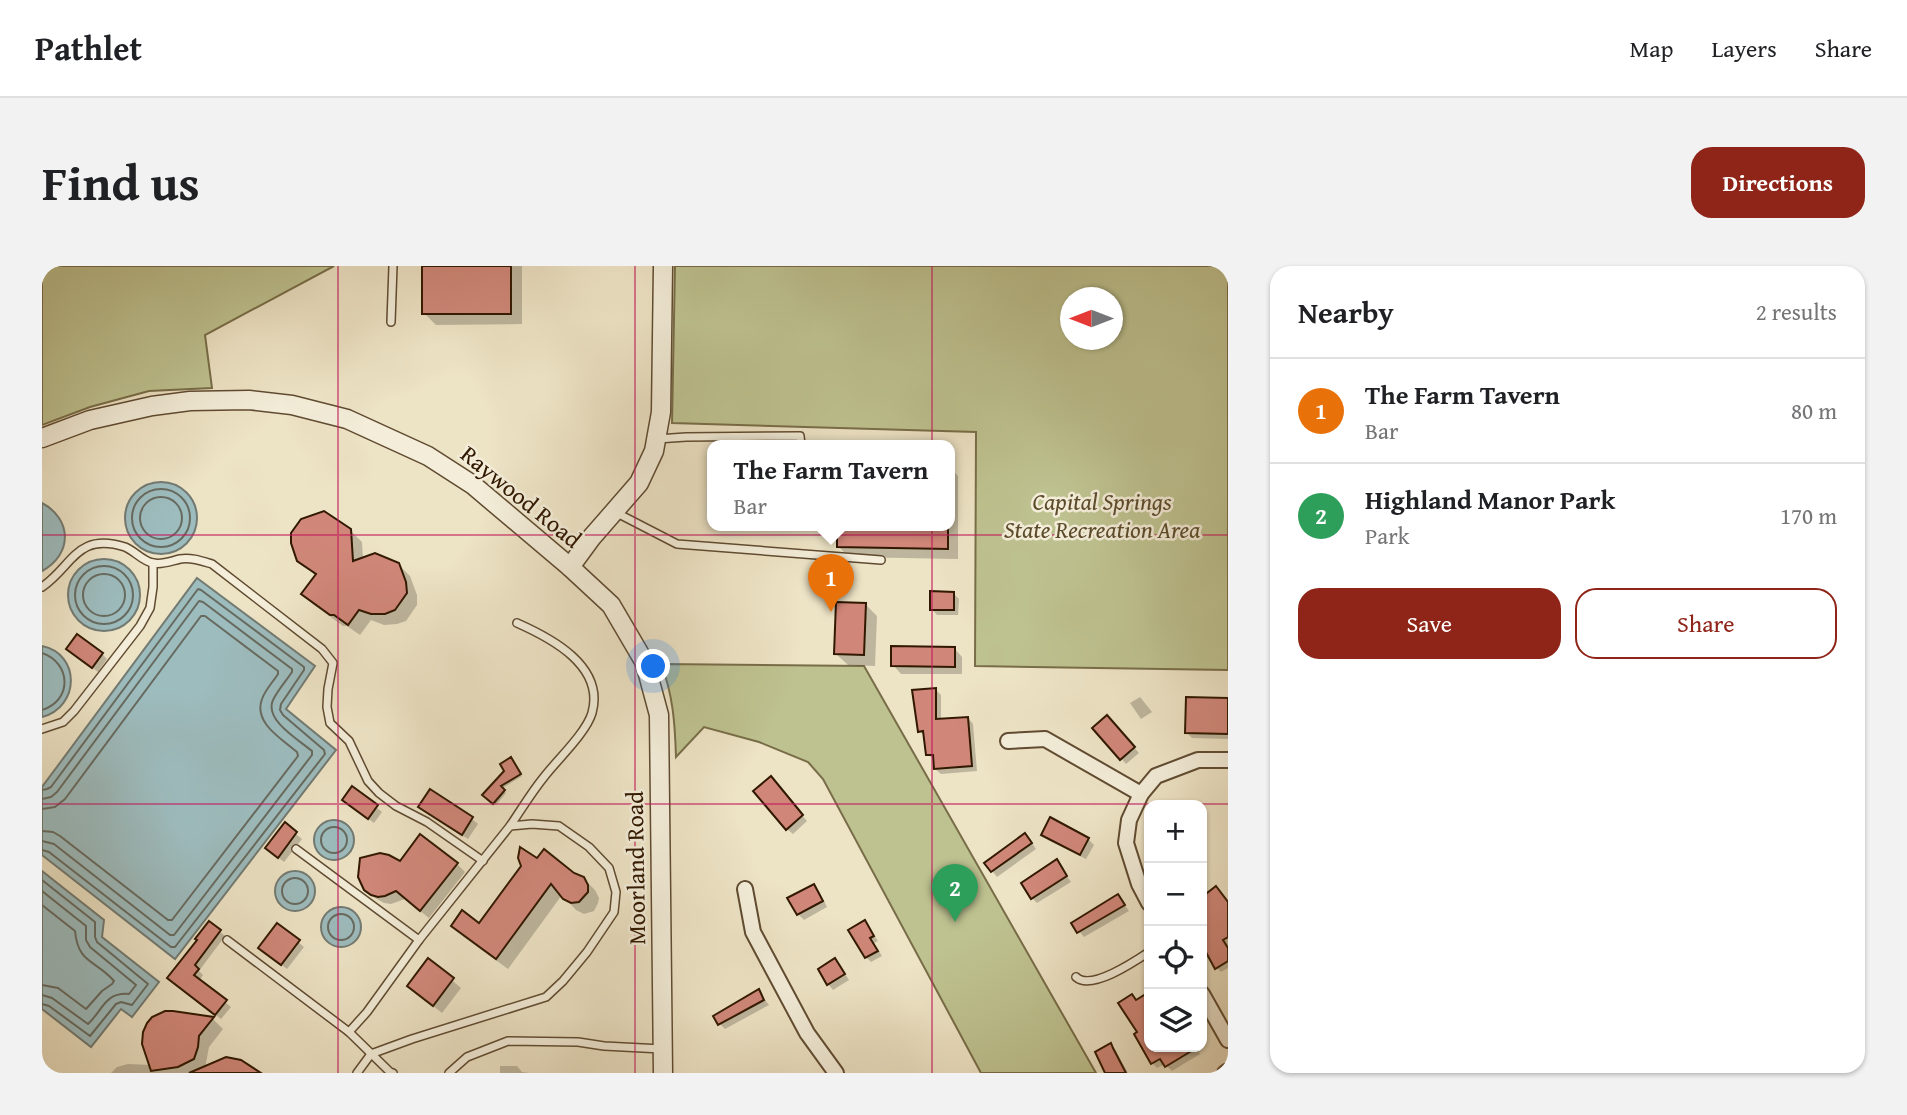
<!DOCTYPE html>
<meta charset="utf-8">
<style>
body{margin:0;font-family:"Gentium Book Plus",serif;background:#f2f2f2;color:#202124}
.controls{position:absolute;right:21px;bottom:21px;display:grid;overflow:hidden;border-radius:14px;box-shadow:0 2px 5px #0004}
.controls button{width:63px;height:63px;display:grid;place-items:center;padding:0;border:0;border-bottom:2px solid #e0e0e0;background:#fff;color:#202124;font:35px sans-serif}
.compass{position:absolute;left:1018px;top:21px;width:63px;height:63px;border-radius:50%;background:#fff;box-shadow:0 2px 5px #0004;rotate:270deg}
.you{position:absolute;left:612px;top:401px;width:24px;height:24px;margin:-18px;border:5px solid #fff;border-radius:50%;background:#1a73e8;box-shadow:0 0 0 10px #1a73e833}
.badge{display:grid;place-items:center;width:46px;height:46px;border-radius:50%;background:#8f2418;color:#fff;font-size:23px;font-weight:700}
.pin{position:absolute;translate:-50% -58px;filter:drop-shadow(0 2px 4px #0008)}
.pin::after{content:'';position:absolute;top:37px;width:24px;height:21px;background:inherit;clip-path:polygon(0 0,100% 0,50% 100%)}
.popup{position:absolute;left:665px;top:174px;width:248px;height:91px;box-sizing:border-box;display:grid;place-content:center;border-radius:14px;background:#fff;filter:drop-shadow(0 2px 5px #0005);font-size:23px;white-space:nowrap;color:#757577}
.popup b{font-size:26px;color:#202124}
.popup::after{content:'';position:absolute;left:50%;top:100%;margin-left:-14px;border:14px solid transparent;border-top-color:#fff}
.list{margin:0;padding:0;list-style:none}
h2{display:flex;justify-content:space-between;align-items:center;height:91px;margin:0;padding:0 28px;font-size:30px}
h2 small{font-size:23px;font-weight:400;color:#757577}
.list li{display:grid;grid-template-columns:46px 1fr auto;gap:21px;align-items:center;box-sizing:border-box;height:105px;padding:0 28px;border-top:2px solid #e0e0e0}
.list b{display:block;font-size:26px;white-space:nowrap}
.list p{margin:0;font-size:23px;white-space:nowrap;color:#757577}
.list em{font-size:23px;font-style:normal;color:#757577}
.actions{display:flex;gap:14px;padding:21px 28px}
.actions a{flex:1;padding:16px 0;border:2px solid #8f2418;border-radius:21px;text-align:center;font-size:24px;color:#8f2418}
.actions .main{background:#8f2418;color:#fff}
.icon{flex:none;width:38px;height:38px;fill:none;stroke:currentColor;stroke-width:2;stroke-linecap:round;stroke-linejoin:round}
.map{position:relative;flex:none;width:1186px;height:807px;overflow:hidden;border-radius:21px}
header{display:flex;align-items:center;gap:42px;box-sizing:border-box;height:98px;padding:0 35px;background:#fff;border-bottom:2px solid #e0e0e0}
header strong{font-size:33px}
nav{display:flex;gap:38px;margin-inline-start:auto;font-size:24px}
.intro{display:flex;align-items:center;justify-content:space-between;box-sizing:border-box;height:168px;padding:0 42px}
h1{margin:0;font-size:49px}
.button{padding:18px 32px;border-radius:21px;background:#8f2418;color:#fff;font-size:24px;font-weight:700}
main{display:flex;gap:42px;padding:0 42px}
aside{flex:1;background:#fff;border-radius:21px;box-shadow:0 2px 5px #0004}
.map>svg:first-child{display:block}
.green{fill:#bec290;stroke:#786d48;stroke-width:2;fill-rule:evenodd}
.water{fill:#9dbcbe;stroke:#727a72;stroke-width:2}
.shadow{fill:#0003}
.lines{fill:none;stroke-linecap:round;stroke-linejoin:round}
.shore{stroke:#676a5f;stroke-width:2}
.building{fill:#d08779;stroke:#311800;stroke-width:2}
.service-casing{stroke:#604b31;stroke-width:10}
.minor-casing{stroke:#604b31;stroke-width:18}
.tertiary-casing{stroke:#604b31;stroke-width:21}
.service{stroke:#f3edd9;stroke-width:7}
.minor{stroke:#f3edd9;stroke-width:14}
.tertiary{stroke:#f3edd9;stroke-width:18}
.grid{fill:none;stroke:#c2185b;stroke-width:2;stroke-opacity:0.55}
.labels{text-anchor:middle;stroke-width:5;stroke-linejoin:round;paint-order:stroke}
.street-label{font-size:24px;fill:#311800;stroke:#f3edd9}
.park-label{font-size:24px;font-style:italic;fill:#5b4b2b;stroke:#f3edd9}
</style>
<header>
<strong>Pathlet</strong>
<nav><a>Map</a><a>Layers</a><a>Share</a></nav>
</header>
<div class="intro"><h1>Find us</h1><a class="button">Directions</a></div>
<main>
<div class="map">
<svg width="1186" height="807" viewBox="0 0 1186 807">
<rect width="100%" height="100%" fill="#ede3c5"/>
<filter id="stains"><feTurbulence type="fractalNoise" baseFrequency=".00286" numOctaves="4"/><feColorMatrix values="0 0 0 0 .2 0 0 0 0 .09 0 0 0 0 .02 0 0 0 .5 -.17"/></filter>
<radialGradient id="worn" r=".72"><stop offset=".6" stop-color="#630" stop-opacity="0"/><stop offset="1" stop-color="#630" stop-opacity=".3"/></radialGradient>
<g class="green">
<path d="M0,0H292L163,69L170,122L107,125L48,141L0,159Z"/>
<path d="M633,0H1186V404L933,400L934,166L630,157ZM1028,32H1070V74H1028Z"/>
<path d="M619,398L822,400L1054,807H939L781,513L766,496L717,476L662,461L634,491C633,458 631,428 619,398Z"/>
</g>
<g class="water">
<circle cx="119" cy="252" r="36"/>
<path d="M0,237C30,253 31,288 0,305Z"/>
<circle cx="62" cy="329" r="36"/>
<path d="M155,312L273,400L244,443L294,484L133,693L0,589V521Z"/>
<path d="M0,380C39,388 38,441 0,451Z"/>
<circle cx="292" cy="574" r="20"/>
<path d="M0,605L62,654L60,671L117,716L90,751L79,743L49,781L0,743Z"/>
<circle cx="253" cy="625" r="20"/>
<circle cx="299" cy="661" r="20"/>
</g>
<g class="shadow">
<path d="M382,0H480V58L394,59L382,47Z"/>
<path d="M908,201L916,210V293L807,291L797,281V260H908Z"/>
<path d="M308,264L320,276L321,293L356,298L368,310L375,329V339L364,355L355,358L342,359L329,354L318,369L305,360H301L272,339L261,328L274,310L257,294Z"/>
<path d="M911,327L917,333L916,349H895L890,343Z"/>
<path d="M823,338L835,350L833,400L806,399L794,388Z"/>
<path d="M912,382L920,391V408H859L851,399Z"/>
<path d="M32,388H60L65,393L56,406Z"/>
<path d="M894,424L899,429V454L926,452L931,458L935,505L899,508L893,503V494L885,488L883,470L877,465Z"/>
<path d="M1098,431L1110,446L1099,453L1088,437Z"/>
<path d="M1145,433L1186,434V473L1150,472L1145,467Z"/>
<path d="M1071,457L1097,487L1084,498L1079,492Z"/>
<path d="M471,496L480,510L459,523L464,527L454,539L443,529Z"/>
<path d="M734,518L765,555L751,568L745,563Z"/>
<path d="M311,522L340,546L332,557L307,539Z"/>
<path d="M388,525L430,553L436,558L426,573L384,546Z"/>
<path d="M1008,554L1046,573L1052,579L1044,593L1006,574L1001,569Z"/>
<path d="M243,559L260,573L242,596L231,587Z"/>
<path d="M988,574L994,583L955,611L944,597Z"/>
<path d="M495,595L541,612L553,624L557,632L556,637L552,645L542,648L534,644L520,629L466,703L422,671L411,660L437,659Z"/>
<path d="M1014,595L1029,616L995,637L990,632Z"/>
<path d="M358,597L415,598L423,606L387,652L363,633L349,638L342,637L333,632L324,623Z"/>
<path d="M771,620L777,625L785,641L762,654L756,648Z"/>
<path d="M1179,627L1186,637V702L1179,706L1175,702L1160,676V648L1172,640Z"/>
<path d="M1076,630L1087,645L1042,671L1037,665Z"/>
<path d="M823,656L836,675L832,677L840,690L829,696L824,691Z"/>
<path d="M168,657L183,670L157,705L161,709L157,715L189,741L179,753L133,717Z"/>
<path d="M256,676L262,681L245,703L224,687Z"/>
<path d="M387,695L419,722L400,747L376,728Z"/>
<path d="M798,700L807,714L791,724L786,718L779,704Z"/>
<path d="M716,725L727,739L683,763L678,758L673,750Z"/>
<path d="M1095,736L1107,755V781H1154L1158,788L1130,805L1123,798L1115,802L1110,797Z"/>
<path d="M131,746L171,753L181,763L167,781L163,802L156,807H69L75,801L86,798L109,799Z"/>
<path d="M1069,779L1074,785L1086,807H1065Z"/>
<path d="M458,800H475L480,806L487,807H458Z"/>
</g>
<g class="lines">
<g class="shore">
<circle cx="119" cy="252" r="29"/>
<circle cx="119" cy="252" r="21"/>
<circle cx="62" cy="329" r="29"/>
<circle cx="62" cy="329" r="21"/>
<path d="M0,387C29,397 31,434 0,444"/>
<path d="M0,524L5,523L9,521L156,323L159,324L262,401V404L239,438L238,444L241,449L282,484L283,488L133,681H129L7,586L0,584"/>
<path d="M0,533L9,531L15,526L157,335L161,336L250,403V406C244,415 236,424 231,434C222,454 257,474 270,485V489L132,669H128L12,578L0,575"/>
<path d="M0,543L13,541L23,533L159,350H163L236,405V408C231,416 223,424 220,433C211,457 240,473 255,486L256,490L130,654H126L18,570L11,566L0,565"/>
<circle cx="292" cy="574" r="13"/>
<circle cx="253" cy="625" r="13"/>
<path d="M0,614L53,656V671L55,676L106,718L90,739L79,736L74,738L48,770L7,740L0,738"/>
<path d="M0,625L44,660V674L48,681L94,719L87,728C63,726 61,744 46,758L10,732L0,729"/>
<path d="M0,639L33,665C36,698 54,694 72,715L70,718L60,725L44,743L16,722L0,719"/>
<circle cx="299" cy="661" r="13"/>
</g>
</g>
<g class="building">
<rect x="380" y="0" width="89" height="48"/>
<path d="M282,245L309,263L311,295L333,287L357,297L364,316L365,327L353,344L343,348H329L317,344L306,359L292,349H288L259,328L274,308L255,295L249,277V267L259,253Z"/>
<path d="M795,260H906V283L795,281Z"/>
<path d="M888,325L912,326V344H888Z"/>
<path d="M794,336L824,337L822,389L792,388Z"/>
<path d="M35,368L61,387L50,402L24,383Z"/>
<path d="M849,380L913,381V401L849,400Z"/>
<path d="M894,422V453L926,451L930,500L892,503L891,489H884L881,465L876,466L870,424Z"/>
<path d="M1144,431L1186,432V468L1143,467Z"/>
<path d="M1065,449L1093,481L1078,494L1050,462Z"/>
<path d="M469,491L479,508L459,520L463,524L451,538L440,529L462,505L458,498Z"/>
<path d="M729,510L761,549L744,564L711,525Z"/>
<path d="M310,520L336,539L326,553L300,534Z"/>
<path d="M388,523L431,551L420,569L376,541Z"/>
<path d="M1008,551L1047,572L1038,589L999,569Z"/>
<path d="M243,556L255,566L236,592L223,582Z"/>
<path d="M983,567L990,577L949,606L942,597Z"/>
<path d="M378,568L416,597L378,645L354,625L343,630L336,631L329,629L322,624L316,611L318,592L338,587L347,589L358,595Z"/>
<path d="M478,581L495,592L502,583L532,607L542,611L546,619V626L537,636L529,637L521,633L509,618L454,693L409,660L420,644L437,657L479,600L476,592Z"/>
<path d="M1015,593L1025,610L989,633L979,617Z"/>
<path d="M772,618L781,635L755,649L745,632Z"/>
<path d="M1174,620L1186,636V671L1181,674L1186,682V695L1173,703L1160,679V631Z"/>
<path d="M1076,628L1083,639L1035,667L1029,657Z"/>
<path d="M823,654L832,670L828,672L836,685L823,692L806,664Z"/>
<path d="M167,655L179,664L153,699L157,703L152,709L185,734L173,749L125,712L155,674L153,673Z"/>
<path d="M235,657L258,674L239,699L216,682Z"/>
<path d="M386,692L412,712L391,740L365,720Z"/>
<path d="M793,692L803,708L785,719L776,703Z"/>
<path d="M717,723L722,734L676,759L671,750Z"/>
<path d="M1107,726V781H1156L1123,801L1118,793L1109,798L1092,768L1095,766L1076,737L1090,728L1094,734Z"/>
<path d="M123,745H131L172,751L157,770L156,781L152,793L136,801L109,805L100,778L101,766L105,757L110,751Z"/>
<path d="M1069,777L1071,782L1084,807H1063L1053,786Z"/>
<path d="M184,791L199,794L219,807H147Z"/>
</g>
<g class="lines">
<defs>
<g id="service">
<path d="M349,56L351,0"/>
<path d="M615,173L644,171L758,170L759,179"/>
<path d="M573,246L635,278L839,294"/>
<path d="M0,321C31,300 34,266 83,281C93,285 100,295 111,297C121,299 129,295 138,293C149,291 160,295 170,298L280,383L291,397L286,423L285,441L288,457L307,475L326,515L337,527L354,540L385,556L441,595"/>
<path d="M0,463L21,456L32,445L98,360L108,342L111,321V297"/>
<path d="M468,560C479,544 489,527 502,511C515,494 544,467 550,447C563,400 509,372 475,357"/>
<path d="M254,583L377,674"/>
<path d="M185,674L307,766L348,806L351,807"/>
<path d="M1034,711C1049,725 1092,696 1107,686"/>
<path d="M307,766L325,746L377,674L468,560L490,558L517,560L547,581L567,602L574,626L572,646L545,686L521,715L504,731L370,773L329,788L315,807"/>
<path d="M407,807L425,791L466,775L536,776L562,780L620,783"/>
</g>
<g id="minor">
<path d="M966,475L1003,473L1099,528"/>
<path d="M703,623L711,666L765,767L794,807"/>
<path d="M1107,637L1097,618L1084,577L1087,554L1099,528L1114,510L1156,494H1186"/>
<path d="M1160,728L1186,774"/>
<path d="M1183,807L1186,805"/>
</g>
<g id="tertiary">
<path d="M0,172L48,154L110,140L148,135L207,134L250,139L305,153L386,190L431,219L528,301L569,339L603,397L617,449L621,807"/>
<path d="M528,301L550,271L597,217L612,185L619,146L621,0"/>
</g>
</defs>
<use href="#service" class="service-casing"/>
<use href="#minor" class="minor-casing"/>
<use href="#tertiary" class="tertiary-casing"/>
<use href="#service" class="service"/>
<use href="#minor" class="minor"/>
<use href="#tertiary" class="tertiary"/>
</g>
<path class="grid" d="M296,0V807M593,0V807M890,0V807M0,269H1186M0,538H1186"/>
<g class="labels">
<g class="street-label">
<text transform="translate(479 231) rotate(39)" y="8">Raywood Road</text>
<text transform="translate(594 602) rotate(-91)" y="8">Moorland Road</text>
</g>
<g class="park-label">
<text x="1060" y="244">Capital Springs<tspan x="1060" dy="28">State Recreation Area</tspan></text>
</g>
</g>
<rect width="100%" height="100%" filter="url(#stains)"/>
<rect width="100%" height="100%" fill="url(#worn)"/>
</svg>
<div class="controls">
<button>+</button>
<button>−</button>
<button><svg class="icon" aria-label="locate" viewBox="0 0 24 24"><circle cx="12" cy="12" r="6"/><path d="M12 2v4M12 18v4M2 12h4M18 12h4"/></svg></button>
<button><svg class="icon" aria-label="layers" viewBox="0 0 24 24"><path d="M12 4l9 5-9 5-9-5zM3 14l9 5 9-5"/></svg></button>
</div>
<svg class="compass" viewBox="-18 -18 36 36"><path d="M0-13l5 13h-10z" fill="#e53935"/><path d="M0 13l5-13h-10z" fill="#757577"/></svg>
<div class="you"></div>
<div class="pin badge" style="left:789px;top:346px;background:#e8710a">1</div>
<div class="popup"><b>The Farm Tavern</b>Bar</div>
<div class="pin badge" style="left:913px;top:656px;background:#2e9e5b">2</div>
</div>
<aside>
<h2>Nearby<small>2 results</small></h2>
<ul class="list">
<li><span class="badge" style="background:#e8710a">1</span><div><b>The Farm Tavern</b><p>Bar</p></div><em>80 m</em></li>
<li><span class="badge" style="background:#2e9e5b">2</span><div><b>Highland Manor Park</b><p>Park</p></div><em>170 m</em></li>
</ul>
<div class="actions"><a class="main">Save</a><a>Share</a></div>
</aside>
</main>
